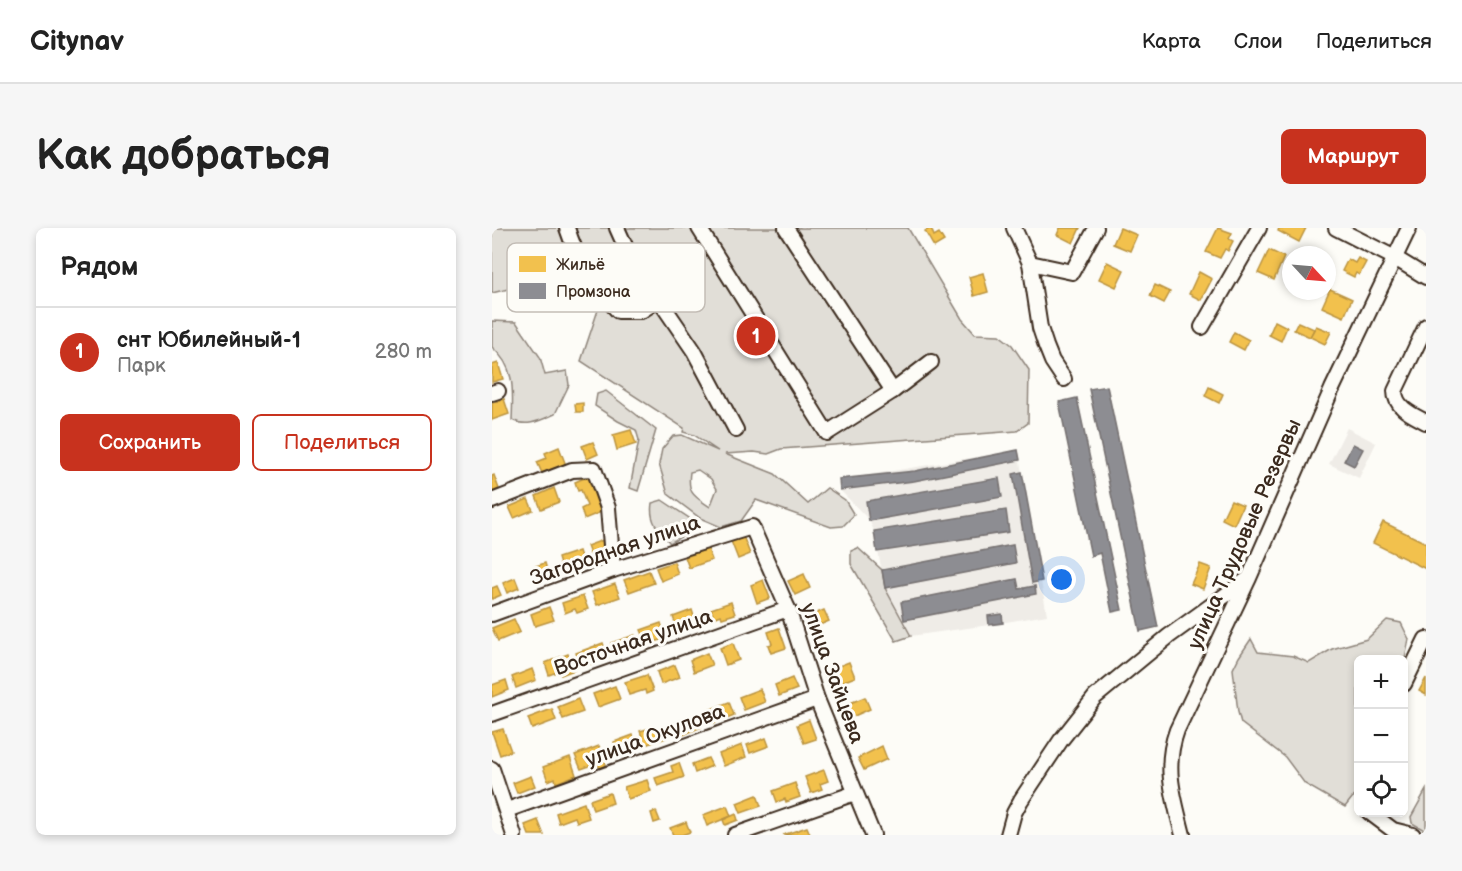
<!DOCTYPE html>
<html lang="ru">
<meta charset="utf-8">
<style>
body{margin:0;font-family:"Balsamiq Sans",sans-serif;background:#f6f6f6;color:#222}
.controls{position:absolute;right:18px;bottom:18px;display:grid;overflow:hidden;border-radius:9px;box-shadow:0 3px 9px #0003}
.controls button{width:54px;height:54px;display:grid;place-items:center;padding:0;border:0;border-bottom:2px solid #e0e0e0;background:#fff;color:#222;font:30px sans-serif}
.compass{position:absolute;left:790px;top:18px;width:54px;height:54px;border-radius:50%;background:#fff;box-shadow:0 3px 9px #0003;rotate:116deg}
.you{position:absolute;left:570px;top:352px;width:21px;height:21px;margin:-15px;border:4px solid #fff;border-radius:50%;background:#1a73e8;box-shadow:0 0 0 9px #1a73e833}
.badge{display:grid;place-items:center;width:39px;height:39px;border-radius:50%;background:#c8321e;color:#fff;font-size:20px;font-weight:700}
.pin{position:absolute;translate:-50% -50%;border:3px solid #fff;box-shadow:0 2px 6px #0006}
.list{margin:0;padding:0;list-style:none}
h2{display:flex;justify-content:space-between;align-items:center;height:78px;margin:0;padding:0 24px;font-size:26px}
h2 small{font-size:20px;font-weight:400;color:#767676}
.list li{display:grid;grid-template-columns:39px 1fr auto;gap:18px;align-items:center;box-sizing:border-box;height:90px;padding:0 24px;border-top:2px solid #e0e0e0}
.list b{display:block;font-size:22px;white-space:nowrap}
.list p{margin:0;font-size:20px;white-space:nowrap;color:#767676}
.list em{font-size:20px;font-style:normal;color:#767676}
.actions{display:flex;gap:12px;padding:18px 24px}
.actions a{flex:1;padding:14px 0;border:2px solid #c8321e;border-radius:9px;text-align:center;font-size:21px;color:#c8321e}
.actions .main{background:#c8321e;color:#fff}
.icon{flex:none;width:33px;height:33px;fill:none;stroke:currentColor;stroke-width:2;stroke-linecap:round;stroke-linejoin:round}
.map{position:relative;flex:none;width:934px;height:607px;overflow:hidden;border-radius:9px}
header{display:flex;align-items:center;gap:36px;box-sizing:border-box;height:84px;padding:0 30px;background:#fff;border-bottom:2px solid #e0e0e0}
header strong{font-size:28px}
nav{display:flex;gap:33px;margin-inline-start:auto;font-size:21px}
.intro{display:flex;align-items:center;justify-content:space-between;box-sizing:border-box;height:144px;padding:0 36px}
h1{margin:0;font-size:42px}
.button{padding:15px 27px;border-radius:9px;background:#c8321e;color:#fff;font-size:21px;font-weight:700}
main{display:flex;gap:36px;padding:0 36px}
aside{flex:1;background:#fff;border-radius:9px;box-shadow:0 3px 9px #0003}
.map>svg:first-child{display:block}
.built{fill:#efece7}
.green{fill:#e1ded7;stroke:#8e847a;stroke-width:1.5;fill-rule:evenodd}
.homes{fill:#f2c14e;stroke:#bb9440;stroke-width:1.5}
.industry{fill:#8d8d92;stroke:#746f6f;stroke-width:1.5}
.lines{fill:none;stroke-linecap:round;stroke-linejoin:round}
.minor-casing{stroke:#3b2a1e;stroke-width:18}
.minor{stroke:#fdfcf7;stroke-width:14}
.labels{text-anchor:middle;stroke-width:6;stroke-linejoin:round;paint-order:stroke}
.street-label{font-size:21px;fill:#3b2a1e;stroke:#fdfcf7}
.key{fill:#fdfcf7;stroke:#c3bdb6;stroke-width:1.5}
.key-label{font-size:16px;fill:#3b2a1e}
</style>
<header>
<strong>Citynav</strong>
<nav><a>Карта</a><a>Слои</a><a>Поделиться</a></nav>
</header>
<div class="intro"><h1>Как добраться</h1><a class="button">Маршрут</a></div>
<main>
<aside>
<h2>Рядом<small></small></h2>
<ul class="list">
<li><span class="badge">1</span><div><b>снт Юбилейный-1</b><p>Парк</p></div><em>280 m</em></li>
</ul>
<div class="actions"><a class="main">Сохранить</a><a>Поделиться</a></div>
</aside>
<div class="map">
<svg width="934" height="607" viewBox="0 0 934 607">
<rect width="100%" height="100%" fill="#fdfcf7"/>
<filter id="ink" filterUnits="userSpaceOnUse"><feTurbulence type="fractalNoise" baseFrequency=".0167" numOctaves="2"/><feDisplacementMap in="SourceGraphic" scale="12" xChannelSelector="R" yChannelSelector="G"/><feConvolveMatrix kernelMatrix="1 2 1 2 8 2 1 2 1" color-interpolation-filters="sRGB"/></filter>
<g filter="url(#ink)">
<g class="built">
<path d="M855,200L884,215L867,250L837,236Z"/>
<path d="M526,222L555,387L497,397L419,408L393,360L382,303L377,292L348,262L347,252Z"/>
</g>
<g class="green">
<path d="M0,0H416L470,91L483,106L507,107L520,117L537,142L536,195L525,203L289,221L276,226L262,224L233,226L283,246L316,276L335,260L353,272L362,287L351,298L339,299L264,272L249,293L229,299L208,290L176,266L167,236L170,221L181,208L190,207L226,223L202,207L191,204L192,200L89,133L107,79L92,66L79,73L56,64L28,58L0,65ZM206,242L219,251L225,261L218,279C202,268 195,266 198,244Z"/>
<path d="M0,93L24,94L48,129L53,147L75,143L77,157L63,186C49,192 35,200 20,192C21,163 24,140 0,119Z"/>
<path d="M114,163L164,202L146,263L138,260L147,212L144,202L126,193L103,178L105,166Z"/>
<path d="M170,272L197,290L199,303L178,315C166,302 157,293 160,275Z"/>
<path d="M366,320L390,342L393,360L419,408L404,413L359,336V323Z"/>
<path d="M895,392L909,395L917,411L912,436V437V431H866V566L860,570L853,579L813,556L793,529L749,495L746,484L741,441L747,429L759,411L766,424L801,428L817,435L840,421L875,411Z"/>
<path d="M934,562V603L920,595L919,589Z"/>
</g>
<g class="homes">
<path d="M439,0L442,8L447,5L452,13L442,19L433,3Z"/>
<path d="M568,0H588L581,15L565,7Z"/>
<path d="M628,0L645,7L638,23L621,16Z"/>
<path d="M726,0L740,5L737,11L741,13L736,23L733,21L728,30L714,24Z"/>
<path d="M787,0H814L807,14L786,3Z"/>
<path d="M777,22L792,29L782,52L766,45Z"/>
<path d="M866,30L874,34L867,47L864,45L862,49L850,43L856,31L863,35Z"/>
<path d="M615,34L632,42L624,59L607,51Z"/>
<path d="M707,44L720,51L709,72L697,66Z"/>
<path d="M491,45L496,64L482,68L477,49Z"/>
<path d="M663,57L678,64L672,75L658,68Z"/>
<path d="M838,61L860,71L852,89L830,79Z"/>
<path d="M783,93L795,99L789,113L777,107Z"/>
<path d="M806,94L822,101L818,109L802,102Z"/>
<path d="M824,98L839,104L833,116L818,109Z"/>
<path d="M742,104L757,112L752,122L737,114Z"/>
<path d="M6,135L11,151L0,154V137Z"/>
<path d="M717,159L731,166L727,175L713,168Z"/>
<path d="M12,171L17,186L0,192V175Z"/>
<path d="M91,175V184H84L83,176Z"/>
<path d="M139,202L144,216L125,222L121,207Z"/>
<path d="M101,214L106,226L95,231L90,218Z"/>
<path d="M67,219L75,240L65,244L63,240L50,245L45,234L55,230L53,225Z"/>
<path d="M2,247L7,261L0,264V248Z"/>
<path d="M97,248L109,284L92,291L89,281L95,278L89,262L86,263L83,254Z"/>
<path d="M62,260L67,274L49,281L44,268Z"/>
<path d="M36,271L41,282L22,290L17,279Z"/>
<path d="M739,272L751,277L742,297L730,291Z"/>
<path d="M891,294L934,315V341L881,315Z"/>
<path d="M251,308L258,326L246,331L239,313Z"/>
<path d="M111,312L115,323L99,329L95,318Z"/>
<path d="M216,321L220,332L197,340L193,329Z"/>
<path d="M87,323L90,332L69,340L66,330Z"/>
<path d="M182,334L186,346L169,353L164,340Z"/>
<path d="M53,335L56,345L44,349L41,339Z"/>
<path d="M708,336L719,340L711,361L699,356Z"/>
<path d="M157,343L162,355L137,364L132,352Z"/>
<path d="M312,346L318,360L303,367L296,353Z"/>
<path d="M23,350L27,360L15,365L11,355Z"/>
<path d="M271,352L278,370L265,375L259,357Z"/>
<path d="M123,356L128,369L105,377L100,364Z"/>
<path d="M5,358L9,367L0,371V360Z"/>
<path d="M91,368L96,381L85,385L83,381L73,385L70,375Z"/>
<path d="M239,374L243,386L230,390L229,387L222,390L219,381Z"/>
<path d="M57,379L62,392L43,398L39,386Z"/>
<path d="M200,382L204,395L186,402L181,389Z"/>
<path d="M332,382L337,393L318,401L313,390Z"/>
<path d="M22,391L28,404L6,413L0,400Z"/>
<path d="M169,395L174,410L163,414L162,410L154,413L149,402Z"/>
<path d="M287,400L294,420L279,425L276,417L280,416L276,404Z"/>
<path d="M143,407L147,417L123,425L119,415Z"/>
<path d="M111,415L116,430L98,436L97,433L88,437L84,425Z"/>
<path d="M241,415L247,432L234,437L228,420Z"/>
<path d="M215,425L220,437L202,444L198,432Z"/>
<path d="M76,426L82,442L69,447L67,443L57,447L53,435Z"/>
<path d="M357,434L363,449L337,459L332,444Z"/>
<path d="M183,437L188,449L169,456L165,444Z"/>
<path d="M40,441L44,452L24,460L20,449Z"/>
<path d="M155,447L161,463L154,466L153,462L137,467L133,454Z"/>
<path d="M300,450L305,461L287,468L283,457Z"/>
<path d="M934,450V467L927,463Z"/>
<path d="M14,452L17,462L0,469V457Z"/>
<path d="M123,458L128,471L106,479L101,466Z"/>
<path d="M268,461L273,474L252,482L247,469Z"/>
<path d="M373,469L378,481L353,492L348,479Z"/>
<path d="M86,471L91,484L71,491L66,479Z"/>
<path d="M237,474L242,487L222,495L217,482Z"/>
<path d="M60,481L64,492L40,501L36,490Z"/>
<path d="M205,486L209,499L191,507L190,504L182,507L178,497Z"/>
<path d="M317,492L324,511L312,515L305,497Z"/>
<path d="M162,499L164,503L171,501L174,510L153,517L148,503Z"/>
<path d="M11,501L19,523L8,527L0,504Z"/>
<path d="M141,507L146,519L126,526L122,514Z"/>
<path d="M274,510L277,518L258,525L255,517Z"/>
<path d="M250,517L254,529L232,538L227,526Z"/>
<path d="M107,518L115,539L108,542L106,535L89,541L83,527Z"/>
<path d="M390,518L395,531L372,542L366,530Z"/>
<path d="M78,529L84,547L64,555L63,550L56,553L51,539Z"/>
<path d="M216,530L220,538L203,545L200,536Z"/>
<path d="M187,535L192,549L166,558L163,550L181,544L179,538Z"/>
<path d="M332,542L336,553L328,556L330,561L319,565L313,549Z"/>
<path d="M39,548L43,558L25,565L21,555Z"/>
<path d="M155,552L159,563L136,571L132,559Z"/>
<path d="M303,555L308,569L294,574L293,571L285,574L281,563Z"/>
<path d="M118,565L121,575L101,582L98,572Z"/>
<path d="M265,567L269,578L249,585L245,575Z"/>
<path d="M92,575L97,590L85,594L83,589L67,595L64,585Z"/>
<path d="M235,578L239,588L215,598L211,587Z"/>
<path d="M164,583L168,593L162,595L159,585Z"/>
<path d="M244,586L246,592L233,597L231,592Z"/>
<path d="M46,592L52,607H37L33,597Z"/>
<path d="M194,594L198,604L190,607H181L178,600Z"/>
<path d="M315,599L318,606L315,607H291Z"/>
</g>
<g class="industry">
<path d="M615,158L666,399L648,403L597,161Z"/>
<path d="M585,170L630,382L620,384L608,325L599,328L567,174Z"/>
<path d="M861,216L871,221L862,238L852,233Z"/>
<path d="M526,222L528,232L422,253L348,262L347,251L423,243Z"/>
<path d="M530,244L550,353L540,355L521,246Z"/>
<path d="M507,250L510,269L377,293L374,273Z"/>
<path d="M514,282L517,304L385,324L382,303Z"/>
<path d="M521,317L524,335L393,360L390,342Z"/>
<path d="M525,351L527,361L543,358L544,366L412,392L409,374Z"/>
<path d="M510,386L511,395L497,397L496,388Z"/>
</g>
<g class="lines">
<defs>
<g id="minor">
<path d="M75,0C86,35 101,56 126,83H149L166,72"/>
<path d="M125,0L138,29L202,123L244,202"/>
<path d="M207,0L335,205L401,163L294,0"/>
<path d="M522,0L538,35L548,100L554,118L560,133L572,151"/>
<path d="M844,0L903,30L934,49"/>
<path d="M538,35L580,44L604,0"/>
<path d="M934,98L903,163C903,180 921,187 934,194"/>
<path d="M710,99L767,0"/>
<path d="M401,163L439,134"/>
<path d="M0,165L6,163"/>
<path d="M0,273L80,242L102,241L116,280L121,342"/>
<path d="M0,386L121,342L260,299L296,381L325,471L381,607"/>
<path d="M912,456L934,411"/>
<path d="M0,486L296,381"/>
<path d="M0,541L22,607"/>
<path d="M15,582L325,471"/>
<path d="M877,584L901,602L921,607"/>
<path d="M243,607L363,565"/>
<path d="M516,607L522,585L529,572L569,512L603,469L677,408L756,351"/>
<path d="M691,607C682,570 671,540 685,502L757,350L840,161L917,0"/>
</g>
</defs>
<use href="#minor" class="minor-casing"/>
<use href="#minor" class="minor"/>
</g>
</g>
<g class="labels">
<g class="street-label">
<text transform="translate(752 306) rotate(-66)" y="7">улица Трудовые Резервы</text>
<text transform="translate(123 322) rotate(-19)" y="7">Загородная улица</text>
<text transform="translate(141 414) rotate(-19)" y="7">Восточная улица</text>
<text transform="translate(341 445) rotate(70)" y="7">улица Зайцева</text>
<text transform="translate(163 507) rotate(-20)" y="7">улица Окулова</text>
</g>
</g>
<rect x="15" y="15" width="198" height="69" rx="9" class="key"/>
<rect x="27" y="28" width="27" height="16" fill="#f2c14e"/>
<rect x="27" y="55" width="27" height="16" fill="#8d8d92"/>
<g class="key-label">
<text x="64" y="42">Жильё</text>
<text x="64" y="69">Промзона</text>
</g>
</svg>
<div class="controls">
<button>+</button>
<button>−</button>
<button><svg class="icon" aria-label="locate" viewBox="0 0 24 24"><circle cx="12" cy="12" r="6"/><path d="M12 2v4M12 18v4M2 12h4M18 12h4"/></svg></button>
</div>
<svg class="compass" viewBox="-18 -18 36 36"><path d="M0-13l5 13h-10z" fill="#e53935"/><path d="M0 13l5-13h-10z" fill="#767676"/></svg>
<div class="you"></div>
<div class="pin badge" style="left:264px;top:108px">1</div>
</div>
</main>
